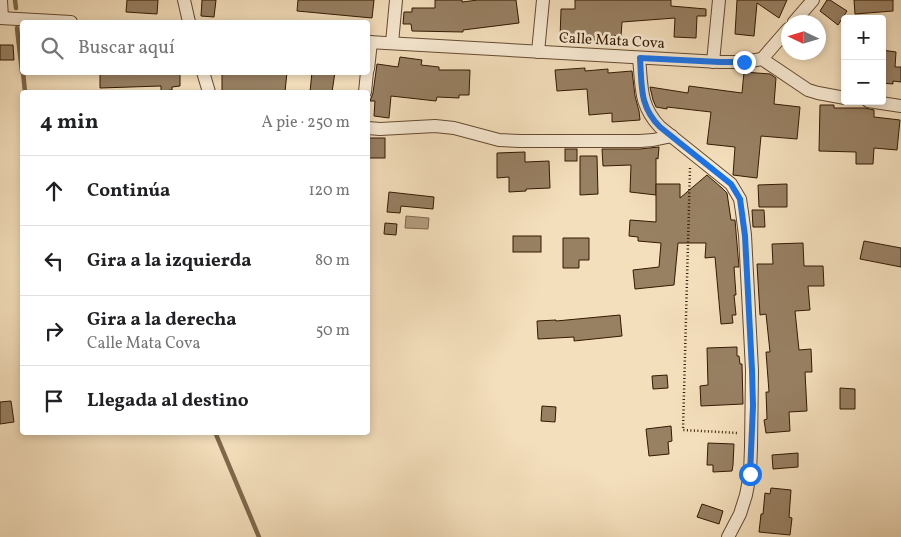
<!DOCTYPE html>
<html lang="es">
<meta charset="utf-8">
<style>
body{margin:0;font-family:Vollkorn,serif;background:#f6f6f6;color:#202124}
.controls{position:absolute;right:15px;top:15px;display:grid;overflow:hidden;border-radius:5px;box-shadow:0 2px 8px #0003}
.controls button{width:45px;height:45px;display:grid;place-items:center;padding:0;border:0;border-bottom:1px solid #e0e0e0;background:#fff;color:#202124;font:25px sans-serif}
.compass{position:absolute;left:781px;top:15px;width:45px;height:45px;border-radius:50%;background:#fff;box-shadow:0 2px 8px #0003;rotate:274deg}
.stop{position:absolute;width:15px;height:15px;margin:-11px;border:4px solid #1a73e8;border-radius:50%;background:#fff}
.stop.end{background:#1a73e8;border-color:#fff;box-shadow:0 1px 5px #0008}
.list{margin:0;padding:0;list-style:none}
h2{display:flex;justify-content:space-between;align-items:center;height:65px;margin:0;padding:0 20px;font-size:21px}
h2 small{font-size:16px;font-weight:400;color:#757577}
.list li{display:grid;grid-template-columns:32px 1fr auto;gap:15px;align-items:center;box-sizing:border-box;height:70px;padding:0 20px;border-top:1px solid #e0e0e0}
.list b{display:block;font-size:19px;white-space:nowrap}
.list p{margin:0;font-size:16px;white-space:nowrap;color:#757577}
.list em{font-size:16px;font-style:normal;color:#757577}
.icon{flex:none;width:28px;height:28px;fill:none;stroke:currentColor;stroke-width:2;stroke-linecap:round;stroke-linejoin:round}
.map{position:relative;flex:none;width:901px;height:537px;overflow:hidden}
.search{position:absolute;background:#fff;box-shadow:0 2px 8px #0003;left:20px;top:20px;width:350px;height:55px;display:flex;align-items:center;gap:12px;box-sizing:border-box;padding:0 18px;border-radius:5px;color:#757577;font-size:19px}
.panel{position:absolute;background:#fff;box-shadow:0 2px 8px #0003;left:20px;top:90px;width:350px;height:345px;border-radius:5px}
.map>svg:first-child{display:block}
.water{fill:#b39c7d;stroke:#80684c}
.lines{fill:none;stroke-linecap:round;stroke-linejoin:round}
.stream{stroke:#80684c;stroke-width:4.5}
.building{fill:#988063;stroke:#341902}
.minor-casing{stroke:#644a30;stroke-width:14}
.path{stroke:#341902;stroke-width:2.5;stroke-dasharray:1 2.5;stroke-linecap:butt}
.minor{stroke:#f8ead3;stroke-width:12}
.route{stroke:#1a73e8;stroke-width:6}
.labels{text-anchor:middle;stroke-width:5;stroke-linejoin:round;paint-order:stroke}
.street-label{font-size:15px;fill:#341902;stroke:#f8ead3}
</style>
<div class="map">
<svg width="901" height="537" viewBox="0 0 901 537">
<rect width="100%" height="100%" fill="#f4dfbc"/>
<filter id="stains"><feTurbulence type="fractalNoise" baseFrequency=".004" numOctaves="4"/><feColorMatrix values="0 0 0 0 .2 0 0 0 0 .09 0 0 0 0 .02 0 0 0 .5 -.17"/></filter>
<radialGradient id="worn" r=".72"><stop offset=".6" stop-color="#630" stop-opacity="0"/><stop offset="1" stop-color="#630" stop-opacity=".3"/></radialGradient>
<path class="water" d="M406,216L429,218L428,229L405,228Z"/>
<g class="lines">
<g class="stream">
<path d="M15,0L16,8"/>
<path d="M17,28L22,72"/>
<path d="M23,72L25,92"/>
<path d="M215,432L259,537"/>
</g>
</g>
<g class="building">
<path d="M127,0H158L157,14L126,12Z"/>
<path d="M202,0H216L214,17L201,16Z"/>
<path d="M298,0H374L372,18L297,11Z"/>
<path d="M435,0H462V2L478,0H516L519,23L463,30V32L412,31L411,24H403L404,12H412V8H435Z"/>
<path d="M575,0H671V6L706,9V16H697L696,38L674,37L675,18L622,22L621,36L598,35V40L560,39L561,9H575Z"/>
<path d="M737,0H787L779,18L757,3L754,36L735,34Z"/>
<path d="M827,0H830L847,11L838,25L820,11Z"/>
<path d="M854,0H893V11L855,14Z"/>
<path d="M0,45H13L14,60H0Z"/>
<path d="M882,50L896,52L895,67H901V82L893,81V84L882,83Z"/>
<path d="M400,57L422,60L421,65L439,67V70H470L469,95H459V98L437,97L436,101L391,96L389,118L374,116L375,101H370L373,93L377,64L398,67Z"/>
<path d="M585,68V71L608,69V73L632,71L635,96L639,111L640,120L612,122V113L589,115L587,89L557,91L555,70Z"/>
<path d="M100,72H180V86L172,87V90L161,91V86L100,88Z"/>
<path d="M222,72H287L285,92H222Z"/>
<path d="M312,72H335L332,92H310Z"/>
<path d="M744,72L770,74L776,78L774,104L800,107L797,139L761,136L757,178L733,175L735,147L707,144L711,112L667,107V109L656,107L653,100L650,87L688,93L689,86L742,93Z"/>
<path d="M820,105H834V108H865L874,110V117L900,120L897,150L874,148L873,164H856V152L819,151Z"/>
<rect x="368" y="138" width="17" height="20"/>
<path d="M659,147L658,159L656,158V195L630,192L631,165L603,166L602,149H640Z"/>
<rect x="565" y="149" width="12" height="12"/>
<path d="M525,152V162L549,161L550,188L526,189V191L509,192V177L497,178V153Z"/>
<path d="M580,156H597L598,194L580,195Z"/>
<path d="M707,175L722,188L727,193L731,220H735L739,267H734L736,295H734L736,315H732L733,323L721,324L715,257L705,258L706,243H678L674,285L635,289L633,270L659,267L661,243L638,241V237L629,236L630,220L656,222V184H680V198Z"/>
<path d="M787,184V207H759L758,185Z"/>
<path d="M389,192L434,197L433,209L401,206L400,213L387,212Z"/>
<path d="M752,210H764L765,227H753Z"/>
<path d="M385,223L397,224L396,235L384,234Z"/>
<rect x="513" y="236" width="28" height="16"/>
<path d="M563,238H589V260H579V268H563Z"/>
<path d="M864,241L901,248V267L860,259Z"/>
<path d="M803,243L804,266H823L824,286H808L810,310L795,311L799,350L811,349L812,372H805L807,411L789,412L790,431L766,433L764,420L767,419L766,392H769L766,352H770L766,314L760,315L757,264H773L772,244Z"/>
<path d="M620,315L622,336L574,341V337L538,339L537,321L556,320V321Z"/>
<path d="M737,347V356H739L740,364H742L743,404L701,406L700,386L708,385L707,348Z"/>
<path d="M667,375L668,388L653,389L652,376Z"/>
<path d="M840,388L855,389V409H840Z"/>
<path d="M11,401L14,422L0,424V402Z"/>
<path d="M542,406L556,407L555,422L541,421Z"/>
<path d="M671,426L672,441L668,442L669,454L649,456L646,429Z"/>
<path d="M708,443L734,444L733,465L732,471L713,472V465H707Z"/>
<path d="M798,453V467L773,469L772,455Z"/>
<path d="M771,488L791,490L789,517L792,518L790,535L759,532L761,514H763L765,493L770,494Z"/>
<path d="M702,504L723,511L719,524L697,517Z"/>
</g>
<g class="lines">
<defs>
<g id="minor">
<path d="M1,0L2,18"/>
<path d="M184,0L189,22"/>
<path d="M0,18L71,22"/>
<path d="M794,22L813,0"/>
<path d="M368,42L720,62H744L762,59L808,90L818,93L845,98"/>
<path d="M392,43L396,0"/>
<path d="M538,52L543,0"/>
<path d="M639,58C642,86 639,105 660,127L731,184L740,199L742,212L745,235L752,370L751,447L750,474L746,495L740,514L728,537"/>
<path d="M762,59L788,29"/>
<path d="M713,62L719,0"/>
<path d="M368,69L371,42"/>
<path d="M203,72L209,92"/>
<path d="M365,92L367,72"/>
<path d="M868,101L901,106"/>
<path d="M368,128L380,129L435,126L454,128L499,140L520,141H640L653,140L672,136"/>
</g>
</defs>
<use href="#minor" class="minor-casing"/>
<path class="path" d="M690,168L683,430L738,433"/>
<use href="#minor" class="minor"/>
</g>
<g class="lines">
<path class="route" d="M744,62H720L640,58C642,86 639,106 660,127L731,184L740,199L745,236L752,370L753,406L750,474"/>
</g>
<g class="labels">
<g class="street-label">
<text transform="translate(612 40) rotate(3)" y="5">Calle Mata Cova</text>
</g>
</g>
<rect width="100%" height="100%" filter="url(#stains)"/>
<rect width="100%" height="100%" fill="url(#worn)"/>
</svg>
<div class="controls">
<button>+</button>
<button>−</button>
</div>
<svg class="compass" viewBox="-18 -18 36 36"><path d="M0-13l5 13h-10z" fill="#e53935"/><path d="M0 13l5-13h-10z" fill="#757577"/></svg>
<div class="stop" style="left:750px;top:474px"></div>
<div class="stop end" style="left:744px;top:62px"></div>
<div class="search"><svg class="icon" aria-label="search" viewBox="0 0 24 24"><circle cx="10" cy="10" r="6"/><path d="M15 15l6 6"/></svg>Buscar aquí</div>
<section class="panel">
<h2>4 min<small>A pie · 250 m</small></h2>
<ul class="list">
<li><svg class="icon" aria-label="ahead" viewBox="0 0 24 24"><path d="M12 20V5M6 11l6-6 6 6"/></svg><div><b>Continúa</b></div><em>120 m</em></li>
<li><svg class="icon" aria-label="left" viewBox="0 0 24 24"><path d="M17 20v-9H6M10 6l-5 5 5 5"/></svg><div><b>Gira a la izquierda</b></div><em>80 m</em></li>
<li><svg class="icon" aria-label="right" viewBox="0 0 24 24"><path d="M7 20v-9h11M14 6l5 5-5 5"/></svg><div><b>Gira a la derecha</b><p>Calle Mata Cova</p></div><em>50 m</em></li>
<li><svg class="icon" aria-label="arrive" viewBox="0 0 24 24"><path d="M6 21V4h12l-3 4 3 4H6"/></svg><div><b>Llegada al destino</b></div></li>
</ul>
</section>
</div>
